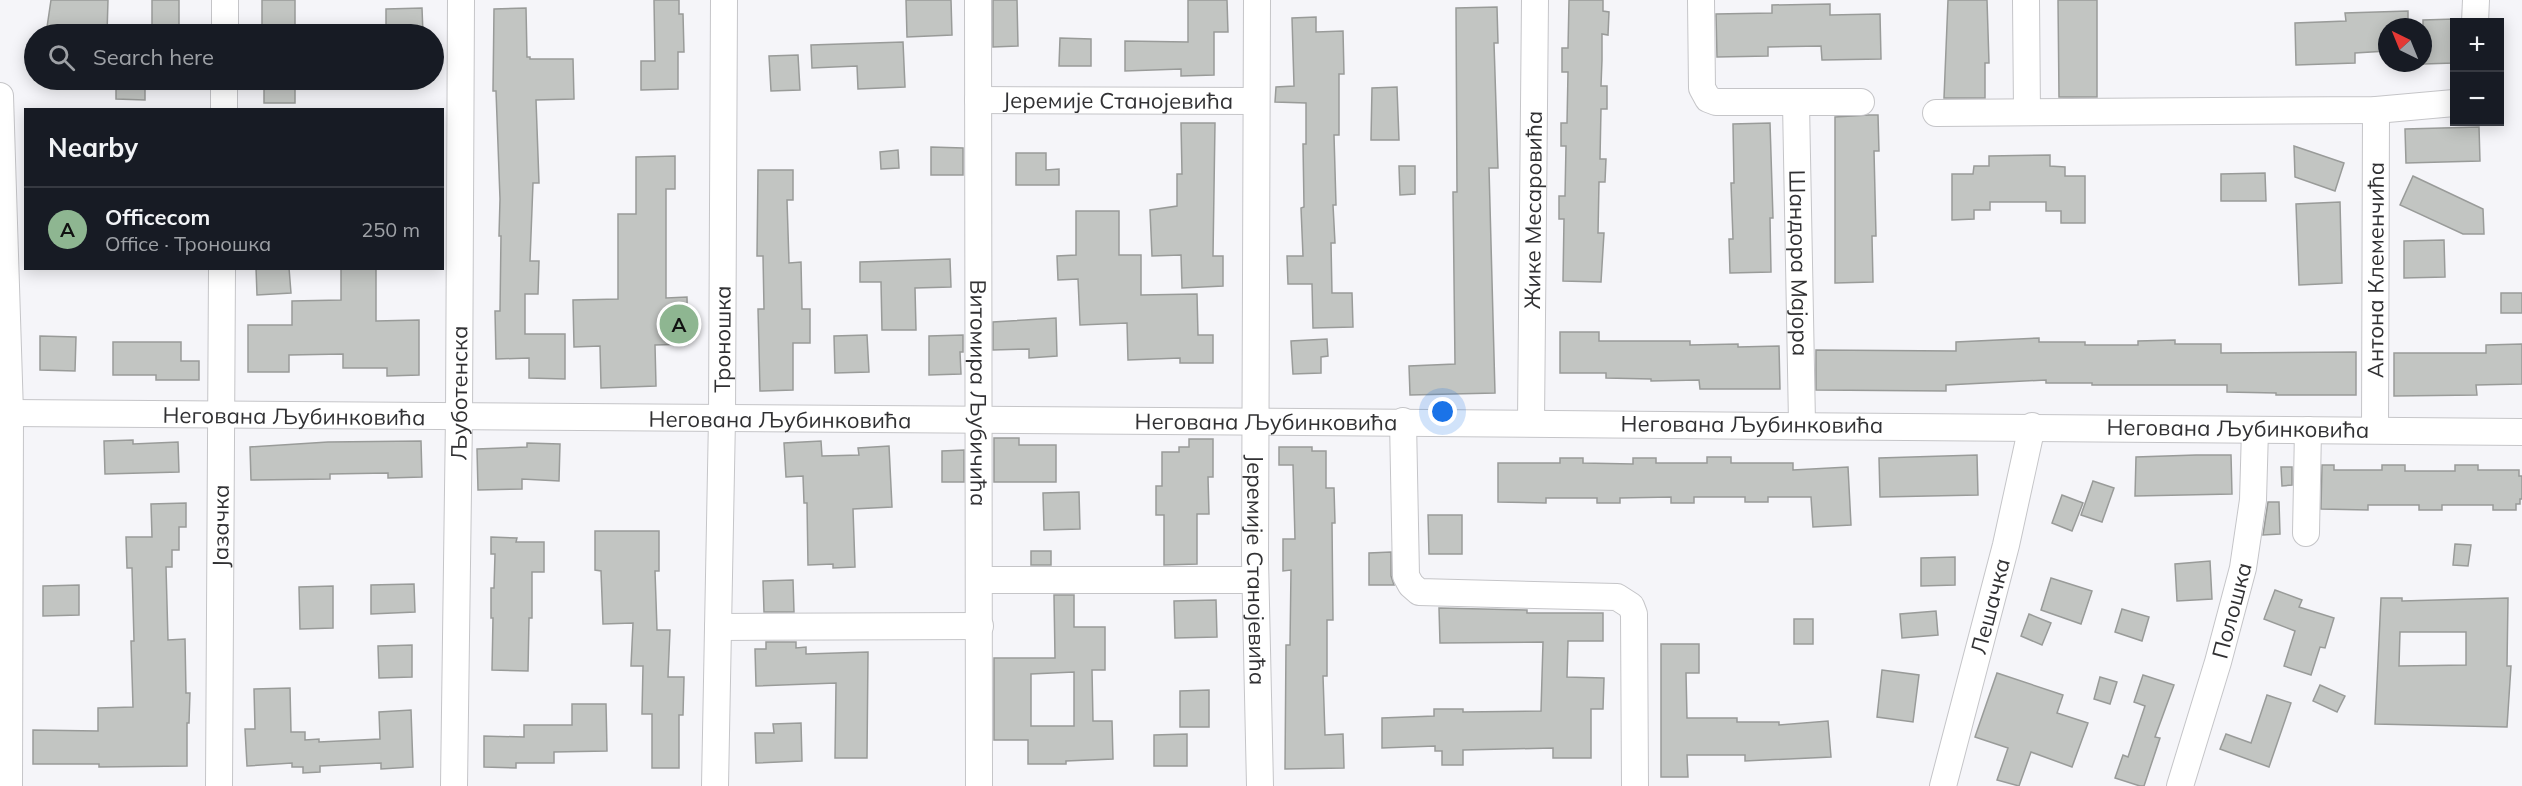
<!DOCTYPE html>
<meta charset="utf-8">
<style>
body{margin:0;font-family:Mulish,sans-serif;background:#20242c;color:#f1f3f6}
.controls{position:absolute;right:18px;top:18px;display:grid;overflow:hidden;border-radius:0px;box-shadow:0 3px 15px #0003}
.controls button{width:54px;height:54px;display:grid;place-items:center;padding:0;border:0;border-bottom:2px solid #363941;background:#171b24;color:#f1f3f6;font:30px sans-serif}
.compass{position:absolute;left:2378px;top:18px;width:54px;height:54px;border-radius:50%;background:#171b24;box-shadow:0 3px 15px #0003;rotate:317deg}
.you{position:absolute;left:1443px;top:412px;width:21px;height:21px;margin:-15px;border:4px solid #fff;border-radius:50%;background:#1a73e8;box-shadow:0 0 0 9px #1a73e833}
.badge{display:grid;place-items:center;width:39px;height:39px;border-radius:50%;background:#8eb691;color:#111;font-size:20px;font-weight:700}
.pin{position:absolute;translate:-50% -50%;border:3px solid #fff;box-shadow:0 2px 6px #0006}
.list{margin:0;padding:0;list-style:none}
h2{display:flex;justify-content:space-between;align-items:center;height:78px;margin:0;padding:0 24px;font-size:26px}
h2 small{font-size:20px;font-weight:400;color:#9ea1a6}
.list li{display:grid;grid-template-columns:39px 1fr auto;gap:18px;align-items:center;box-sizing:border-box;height:84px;padding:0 24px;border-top:2px solid #363941}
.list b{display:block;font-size:22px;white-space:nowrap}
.list p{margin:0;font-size:20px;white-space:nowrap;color:#9ea1a6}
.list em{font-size:20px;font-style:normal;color:#9ea1a6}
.icon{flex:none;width:33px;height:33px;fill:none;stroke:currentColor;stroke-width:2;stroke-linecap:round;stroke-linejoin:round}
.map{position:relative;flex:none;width:2522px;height:786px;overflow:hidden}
.search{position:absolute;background:#171b24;box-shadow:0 3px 15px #0003;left:24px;top:24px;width:420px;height:66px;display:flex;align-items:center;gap:15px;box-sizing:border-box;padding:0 21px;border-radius:33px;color:#9ea1a6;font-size:22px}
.panel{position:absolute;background:#171b24;box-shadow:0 3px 15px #0003;left:24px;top:108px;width:420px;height:162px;border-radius:0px}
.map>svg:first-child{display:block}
.building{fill:#c2c5c2;stroke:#999b99;stroke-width:1.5;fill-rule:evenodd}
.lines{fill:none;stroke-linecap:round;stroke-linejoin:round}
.minor-casing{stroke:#c5c5c8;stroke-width:28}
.minor{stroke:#fff;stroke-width:26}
.labels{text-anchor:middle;stroke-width:5;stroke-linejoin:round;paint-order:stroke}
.street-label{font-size:22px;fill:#313133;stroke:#fff}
</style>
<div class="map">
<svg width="2522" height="786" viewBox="0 0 2522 786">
<rect width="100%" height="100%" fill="#f5f5f9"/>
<g class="building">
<path d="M51,0H108L107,34H46Z"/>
<rect x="152" y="0" width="27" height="34"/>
<rect x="262" y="0" width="33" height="34"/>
<path d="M654,0H679V14H683L684,52H678V89L641,90V61H655Z"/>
<path d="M906,0H951L952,35L907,37Z"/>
<path d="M993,0H1017L1018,46L993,47Z"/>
<path d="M1188,0H1227L1228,32H1214V75L1181,76V69L1125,71V41L1188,42Z"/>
<path d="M1569,0H1603V11L1609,12L1608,35L1602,34V60L1601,86H1607V109H1601L1600,159H1606L1605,182H1599L1598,233H1604L1601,282L1563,281L1564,219H1559V196H1565L1566,146H1561V123H1567L1568,72H1562V48H1568Z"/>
<path d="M1948,0H1987L1989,63H1985V98H1944Z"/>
<path d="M2058,0H2097V97H2059Z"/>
<path d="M1830,4V15L1880,14L1881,59L1822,60L1821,46L1768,47V56L1717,57L1716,14L1772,13V5Z"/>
<path d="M1497,7L1498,43H1494L1498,168H1489L1495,393L1410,395L1409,366L1455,364L1453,192H1457L1456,8Z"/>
<path d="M422,8L423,34H386V9Z"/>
<path d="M526,8L527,57H530V59H573L574,99L536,100L539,183H533L530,261H539L538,294H525V334H565V379L529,378V358L496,359L495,311H500L501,236H499L500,199L496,91H493L494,9Z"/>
<path d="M2408,11V27H2387V51L2355,53V63L2296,65L2295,23L2346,21L2345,13Z"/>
<path d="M1316,17V32L1343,31L1344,74H1339V135H1334L1336,205H1333L1335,243H1331L1332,293H1352L1353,327L1313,328L1312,284H1288L1287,256H1303L1301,208L1304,207L1303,144H1306V103L1275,102L1276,87L1294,86L1292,18Z"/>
<path d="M2454,19V63L2423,64V20Z"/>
<path d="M1060,38L1091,39V66H1059Z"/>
<path d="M903,42L905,87L858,89L857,66L812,68L811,45Z"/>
<path d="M798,55L800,90L771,91L769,56Z"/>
<path d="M116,80H145V100L116,99Z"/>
<rect x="264" y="80" width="31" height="23"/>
<path d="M1397,87L1399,140H1371L1372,88Z"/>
<path d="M1869,115H1878L1879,151H1874L1876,236H1872L1873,282L1835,283V117Z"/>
<path d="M1181,123H1215L1213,256H1223V286L1182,288L1181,255L1152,256L1150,210L1177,206V174H1182Z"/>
<path d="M1770,123L1773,218H1770L1771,272L1730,273L1729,239H1733L1731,183H1734L1733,124Z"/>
<path d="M2479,127L2480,161L2406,163L2405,129Z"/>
<path d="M2294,146L2344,163L2335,191L2295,177Z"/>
<path d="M931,147L963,148V175H931Z"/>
<path d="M898,150L899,168L881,169L880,152Z"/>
<path d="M1016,153H1046V170L1059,169V185H1016Z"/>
<path d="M2050,155V166L2065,167V176H2085V223H2061V211H2046V202H1990V210H1974V219L1952,220V174H1973L1974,166H1989V156Z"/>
<path d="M675,156V189H666V298L687,297L688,344L655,345L656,386L601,388L600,346L574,347L573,300L618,299V214H636V157Z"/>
<path d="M1399,166H1415V194L1400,195Z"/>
<path d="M758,170H793V200H787L789,263L801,262L802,309H810V343H793V390L760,391L758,309H764L763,256H757Z"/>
<path d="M2265,173L2266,201H2221V174Z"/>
<path d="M2413,176L2483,209L2484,234H2463L2400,205Z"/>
<path d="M2340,202L2342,283L2299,285L2296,204Z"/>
<path d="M1076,211H1119V255H1141V295L1197,294L1198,335H1213V363H1180V358L1128,360L1127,323L1080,325L1078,279L1058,280L1057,256L1076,255Z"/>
<path d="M2444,240L2445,277L2404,278V241Z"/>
<path d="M950,259L951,287L915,288L916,330H882L881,282H860V262Z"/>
<path d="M256,268H289L291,293L257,295Z"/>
<path d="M341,268H376V321L419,320V375L387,376V368H343V354L289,355V372H248V325H292V301L341,300Z"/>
<rect x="2501" y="293" width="21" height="20"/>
<path d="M1056,318L1057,356L1029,358V349L993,350V322Z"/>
<path d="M1560,332H1599V341H1690V345L1738,344V347L1779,346L1780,389H1700L1699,380L1651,381V379L1606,378V373H1560Z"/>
<path d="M867,335L869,372L835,373L834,336Z"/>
<path d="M963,335V352H960L961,374L929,375V336Z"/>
<path d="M40,336L76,337L75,371L40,370Z"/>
<path d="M2039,338V342H2085V345H2138V341L2175,340V344H2221V353L2356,352V395H2276V393L2227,392V385H2092V383H2046V380L1946,385V391L1816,390V350L1956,351V342Z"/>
<path d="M1327,339L1328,356L1321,357V373L1293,374L1291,341Z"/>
<path d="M113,342H181V361H199V380H156V375H113Z"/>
<path d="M2522,344V384L2476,385L2477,395L2394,396V353H2486V345Z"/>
<path d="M994,438H1019V445H1056V482H994Z"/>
<path d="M1189,439H1213V477H1208L1209,514H1197V564L1164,565V515H1156V486H1162V452H1179V447H1189Z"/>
<path d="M133,440V444L178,442L179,472L105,474L104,441Z"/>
<path d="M421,441L422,477L388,478V473L330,474V479L251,480L250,447L328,442Z"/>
<path d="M821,441L822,456L859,455L858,448L889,446L892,507L853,509L855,567L833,568V564L808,565L807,503H804L803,476L786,477L784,443Z"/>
<path d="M527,443L560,444L559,481L522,479V489L478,490L477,449L527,447Z"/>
<path d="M1279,447H1312V451H1326V488H1334L1335,523H1332L1333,620H1327V676H1323L1325,735L1343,734L1344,768L1285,769L1286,645H1290L1291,570L1283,571V539H1295L1293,465H1279Z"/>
<path d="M964,450V482H942V451Z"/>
<path d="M1977,455L1978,495L1880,497L1879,458Z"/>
<path d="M2196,455H2231L2232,494L2135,496L2136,457Z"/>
<path d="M1707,457H1731V463H1793V470L1848,467L1851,525L1813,527L1811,497H1768V502H1745V497H1694V503H1671V497L1620,498V503H1597V498H1546V503L1498,502V463H1560V458H1583V463L1633,464V458H1656V463H1707Z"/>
<path d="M2322,465H2334V470H2382V465H2405V471H2455V465H2478V470H2519V476H2522V499H2520V504H2516V510H2493V505H2442V510H2419V505H2368V510L2321,509Z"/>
<path d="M2281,467H2292V485L2282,486Z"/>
<path d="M2093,481L2114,488L2102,522L2081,515Z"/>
<path d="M1079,492L1080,529L1044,530L1043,493Z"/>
<path d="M2062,495L2083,503L2072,531L2052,523Z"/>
<path d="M2268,502H2279L2280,534L2263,535Z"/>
<path d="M186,503V527H179V550H172V567H166L168,640L185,639L186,693H190L189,723H187V766L99,767V764H33V730L98,731V708L133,707L131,641H134L132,568H127L126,537H152L151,504Z"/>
<path d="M1428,515H1462V554H1429Z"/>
<path d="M595,531H659V571H655L657,630H670L668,677H684L683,715H679V768H652V714H642L643,666H631L633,623L603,624L601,571L595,570Z"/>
<path d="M491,537L517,538L516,542H544V572H532V618H529L528,671L492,670L493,618H491V588H494L495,554H491Z"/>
<path d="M2455,544L2471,545L2468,566L2453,565Z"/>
<rect x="1031" y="551" width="20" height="14"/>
<path d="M1391,552V576L1394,585H1369V553Z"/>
<path d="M1955,557V585L1921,586V558Z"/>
<path d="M2210,561L2212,599L2177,601L2175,564Z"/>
<path d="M2051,578L2092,591L2081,624L2041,610Z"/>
<path d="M793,580L794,612H764L763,581Z"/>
<path d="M414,584L415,612L371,614V585Z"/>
<path d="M79,585V615L43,616V586Z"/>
<path d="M333,586V628L300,629L299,587Z"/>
<path d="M2275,590L2302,600L2299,607L2334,618L2325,648L2320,647L2311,675L2284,666L2295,631L2264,619Z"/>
<path d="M1054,595H1074V627H1105V670H1092L1093,721H1112L1113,759L1066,761V764H1028V740H994V658H1055ZM1074,672V726H1031V674Z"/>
<path d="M2381,598H2402V601L2508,598L2507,666H2511L2507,727L2375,724ZM2400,632H2466V665L2399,666Z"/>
<path d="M1216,600L1217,637L1175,638L1174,601Z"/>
<path d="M1439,608L1527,610V613H1603V641H1568L1567,677L1604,678L1603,709H1591V758H1553V748L1463,750V765H1442V751H1435V746L1382,748V718L1434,716V709H1463V712L1541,711L1543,642L1440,643Z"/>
<path d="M2122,609L2149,617L2142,641L2115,632Z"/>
<path d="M1936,611L1938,635L1902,638L1900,614Z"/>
<path d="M2029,614L2051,623L2042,645L2021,636Z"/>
<rect x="1794" y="619" width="19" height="25"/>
<path d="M766,642H796V648L806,647V654L868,652L867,758H835L836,683L756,686L755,649H766Z"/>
<path d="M1661,644H1699V673H1686L1687,718H1737V722H1779V725L1828,721L1831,757L1745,761V755H1687L1688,777H1661Z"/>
<path d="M412,645V677L379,678L378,646Z"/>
<path d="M1882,670L1919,675L1913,722L1877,717Z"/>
<path d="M1997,673L2063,695L2057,713L2088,723L2072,767L2031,752L2019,786L1997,780L2008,748L1975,737Z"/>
<path d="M2143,675L2174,685L2155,737L2160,738L2144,786H2140L2115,778L2123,755L2128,757L2145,706L2134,702Z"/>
<path d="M2100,677L2117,682L2110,704L2094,699Z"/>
<path d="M2320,685L2345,696L2337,712L2313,701Z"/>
<path d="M290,688L291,732H305V740L319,739V742L380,739L379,712L411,710L413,767L381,769V763L320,766V772L303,773V767H292V763L247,766L245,729H255L254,689Z"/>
<path d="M1209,690V727H1180V691Z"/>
<path d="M2267,695L2291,703L2269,767L2220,749L2226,734L2251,743Z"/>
<path d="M572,704H606L607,751L554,752V763H516V768L484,767V736L524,737V725H572Z"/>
<path d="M801,723L802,761L756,763L755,733H774L773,724Z"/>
<path d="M1187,734V766H1154V735Z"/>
</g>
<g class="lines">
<defs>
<g id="minor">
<path id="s1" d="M978,0L979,786"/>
<path id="s2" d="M1257,0L1255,559L1260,786"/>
<path d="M1701,0L1702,88L1708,99L1716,102H1861"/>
<path d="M2026,0L2027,112"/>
<path d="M2475,22L2476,0"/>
<path d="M225,34V0"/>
<path d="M0,96L10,413L9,786"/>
<path id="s3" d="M978,100L1256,101"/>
<path id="s4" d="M1796,103L1802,423"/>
<path d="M224,110V80"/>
<path d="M1936,113L2376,110L2454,103"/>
<path id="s5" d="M10,413C847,424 1685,419 2522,432"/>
<path d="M1403,421L1406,576L1411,585L1419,592L1617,597L1631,606L1634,614L1635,786"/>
<path id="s6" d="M1531,422L1535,0"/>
<path id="s7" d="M2375,430L2376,110"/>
<path d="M2306,533L2308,430"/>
<path d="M979,580H1255"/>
<path d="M718,627L980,626"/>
<path id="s8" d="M219,786L222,268"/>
<path id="s9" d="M454,786L459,416L461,0"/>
<path id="s10" d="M715,786L722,418L724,0"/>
<path id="s11" d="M1943,786L2006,545L2032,426"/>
<path id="s12" d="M2180,786L2218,662L2243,568L2253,500L2255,430"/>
</g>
</defs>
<use href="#minor" class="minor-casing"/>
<use href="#minor" class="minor"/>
</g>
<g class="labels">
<g class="street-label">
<text dy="8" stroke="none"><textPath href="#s3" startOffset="140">Јеремије Станојевића</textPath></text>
<text dy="8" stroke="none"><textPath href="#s6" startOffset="212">Жике Месаровића</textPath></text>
<text dy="8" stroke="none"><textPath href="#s4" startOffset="160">Шандора Мајора</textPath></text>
<text dy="8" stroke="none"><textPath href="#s7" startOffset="160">Антона Клеменчића</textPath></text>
<text dy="8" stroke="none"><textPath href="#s10" startOffset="447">Троношка</textPath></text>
<text dy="8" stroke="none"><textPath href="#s9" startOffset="393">Љуботенска</textPath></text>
<text dy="8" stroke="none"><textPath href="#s1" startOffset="393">Витомира Љубичића</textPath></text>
<text dy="8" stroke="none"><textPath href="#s5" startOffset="284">Негована Љубинковића</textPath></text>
<text dy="8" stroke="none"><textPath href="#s5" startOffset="770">Негована Љубинковића</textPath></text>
<text dy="8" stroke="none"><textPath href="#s5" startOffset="1256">Негована Љубинковића</textPath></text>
<text dy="8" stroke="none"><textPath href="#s5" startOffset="1742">Негована Љубинковића</textPath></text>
<text dy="8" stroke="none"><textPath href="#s5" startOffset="2228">Негована Љубинковића</textPath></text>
<text dy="8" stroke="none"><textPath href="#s8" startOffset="260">Јазачка</textPath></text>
<text dy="8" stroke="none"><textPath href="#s2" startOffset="570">Јеремије Станојевића</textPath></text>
<text dy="8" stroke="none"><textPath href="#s11" startOffset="186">Лешачка</textPath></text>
<text dy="8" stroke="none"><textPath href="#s12" startOffset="183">Полошка</textPath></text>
</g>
</g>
</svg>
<div class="controls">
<button>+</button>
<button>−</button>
</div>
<svg class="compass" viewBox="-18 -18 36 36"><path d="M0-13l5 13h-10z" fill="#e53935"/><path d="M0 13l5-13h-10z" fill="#9ea1a6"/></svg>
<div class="you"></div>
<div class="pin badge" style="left:679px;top:324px">A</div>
<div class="search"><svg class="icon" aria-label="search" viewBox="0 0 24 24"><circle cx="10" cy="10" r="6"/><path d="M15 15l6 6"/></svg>Search here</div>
<section class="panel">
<h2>Nearby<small></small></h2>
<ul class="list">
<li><span class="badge">A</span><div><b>Officecom</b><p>Office · Троношка</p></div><em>250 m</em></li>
</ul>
</section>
</div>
